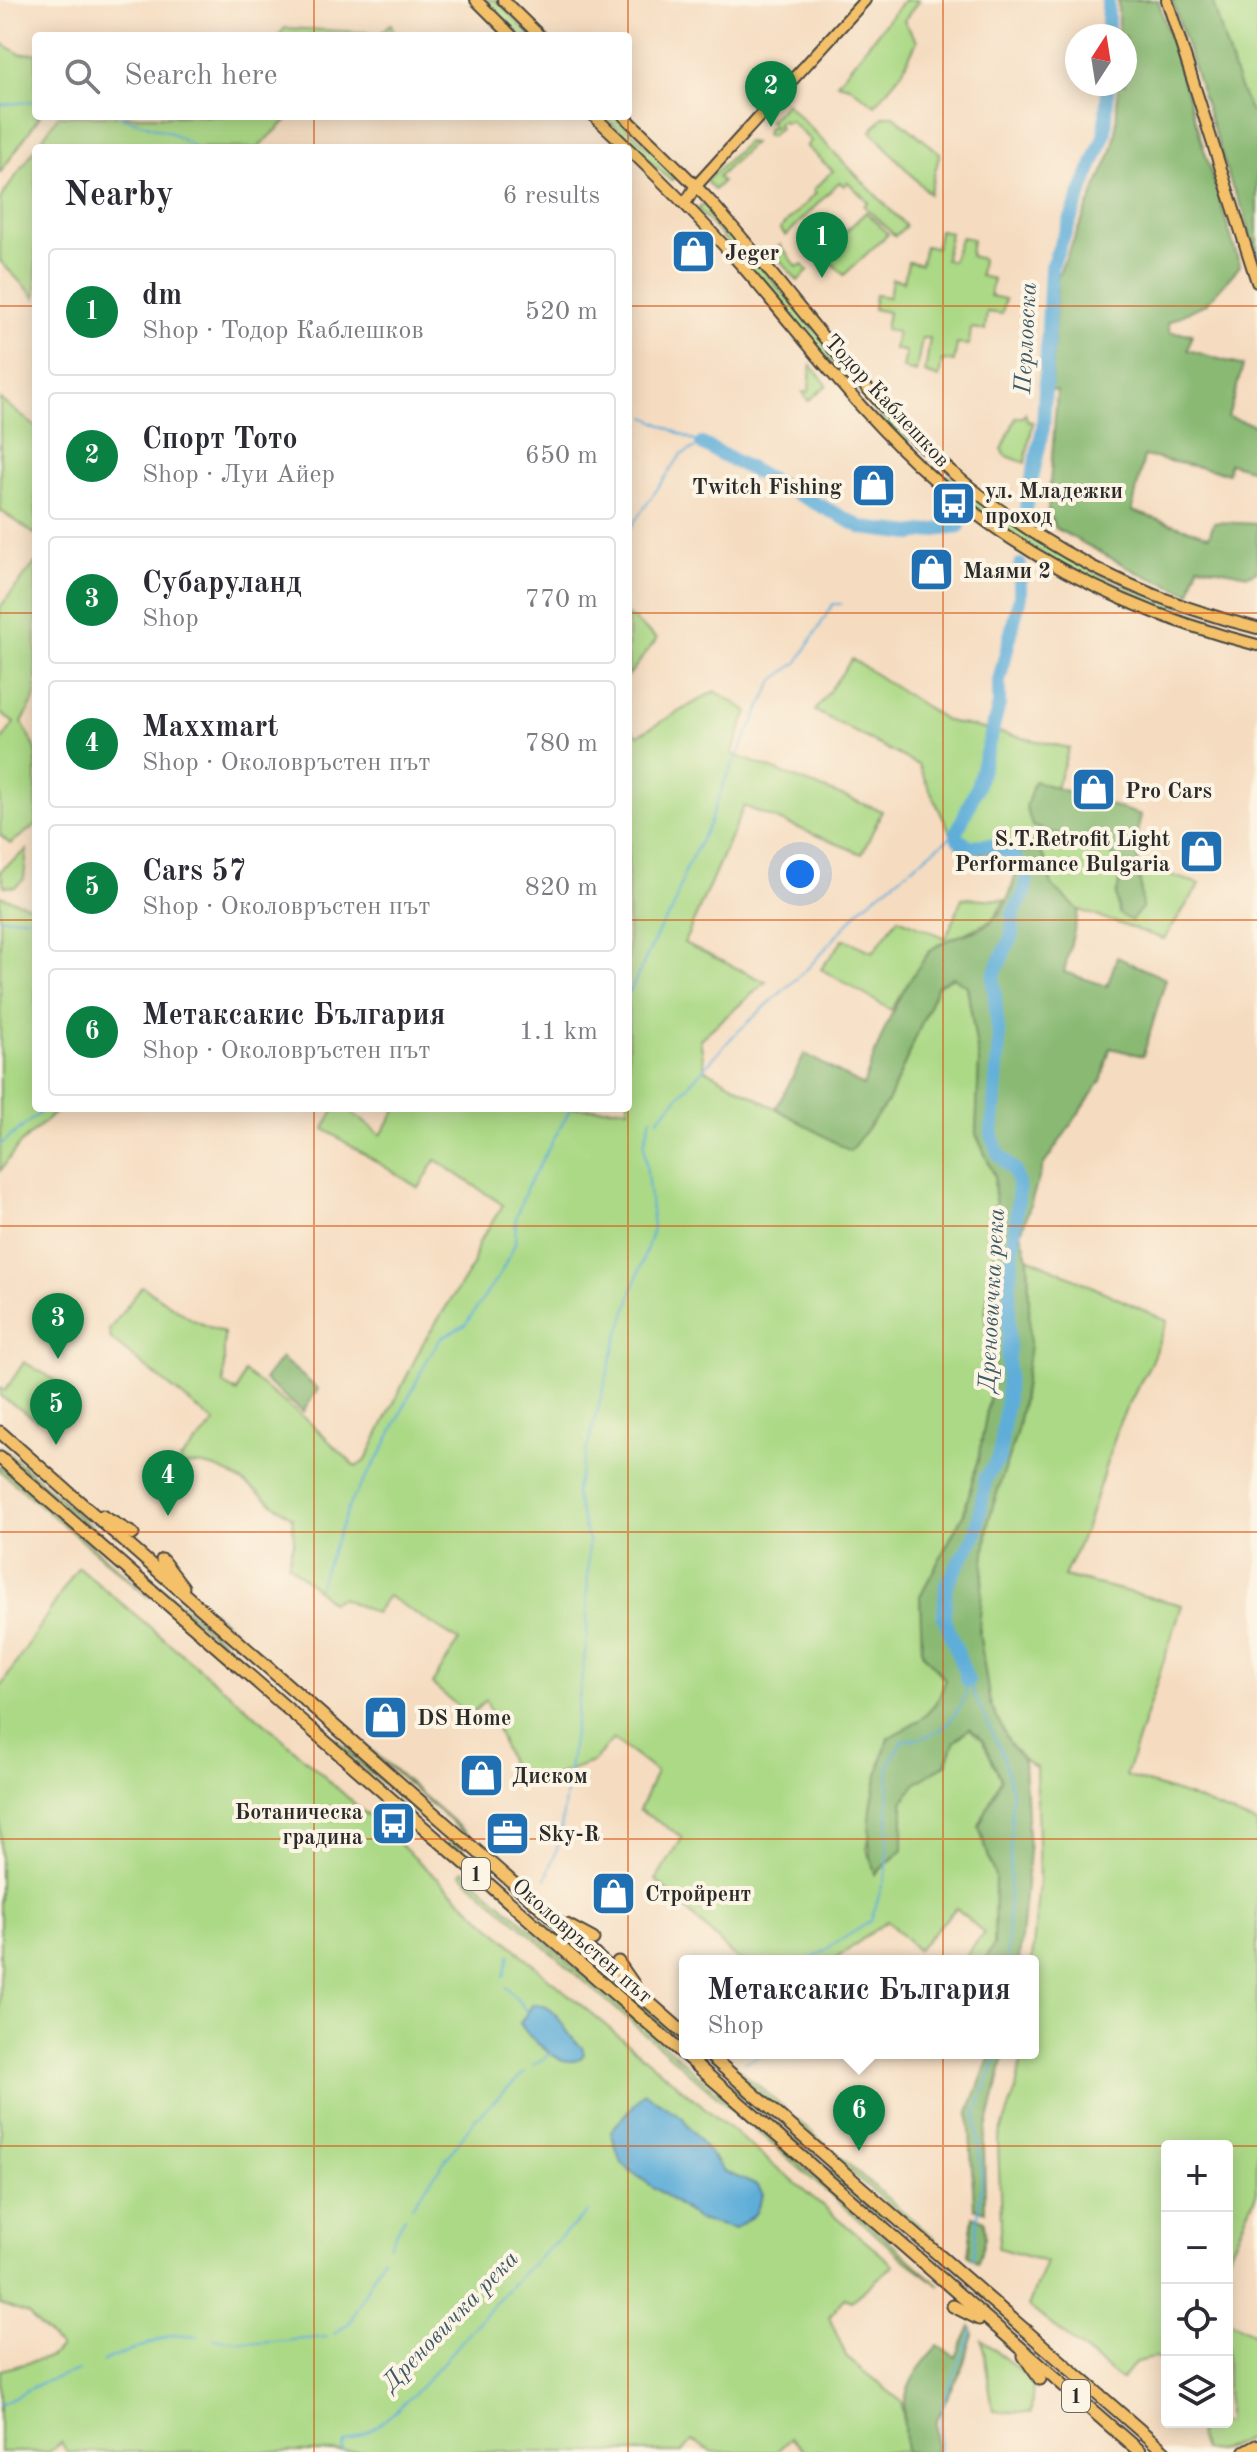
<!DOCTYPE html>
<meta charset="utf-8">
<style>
body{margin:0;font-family:"Old Standard TT",serif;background:#f2f2f3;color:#2b2b33}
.controls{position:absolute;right:24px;bottom:24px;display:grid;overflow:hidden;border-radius:8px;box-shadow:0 4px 20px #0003}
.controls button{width:72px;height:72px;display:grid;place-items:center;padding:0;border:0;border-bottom:2px solid #e1e1e2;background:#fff;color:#2b2b33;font:40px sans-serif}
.compass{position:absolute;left:1065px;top:24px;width:72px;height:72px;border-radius:50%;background:#fff;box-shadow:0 4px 20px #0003;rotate:12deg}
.you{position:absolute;left:800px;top:874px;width:28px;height:28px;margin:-20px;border:6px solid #fff;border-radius:50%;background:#1a73e8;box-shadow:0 0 0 12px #1a73e833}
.badge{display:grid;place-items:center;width:52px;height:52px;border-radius:50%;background:#0b8043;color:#fff;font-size:26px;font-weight:700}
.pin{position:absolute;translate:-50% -66px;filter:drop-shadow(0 2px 4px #0008)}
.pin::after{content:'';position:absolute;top:42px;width:28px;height:24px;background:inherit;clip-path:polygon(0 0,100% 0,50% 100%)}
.popup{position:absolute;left:679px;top:1955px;width:360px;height:104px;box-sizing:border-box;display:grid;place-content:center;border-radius:8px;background:#fff;filter:drop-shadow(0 2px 6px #0005);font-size:26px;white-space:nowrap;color:#7c7c81}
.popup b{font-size:30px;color:#2b2b33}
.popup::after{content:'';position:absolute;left:50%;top:100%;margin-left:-16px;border:16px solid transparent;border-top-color:#fff}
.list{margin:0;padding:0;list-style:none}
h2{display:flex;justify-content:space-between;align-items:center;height:104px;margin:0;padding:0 32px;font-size:34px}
h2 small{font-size:26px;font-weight:400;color:#7c7c81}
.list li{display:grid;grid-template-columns:52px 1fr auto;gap:24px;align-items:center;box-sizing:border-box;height:128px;margin:0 16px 16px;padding:0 16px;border:2px solid #e1e1e2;border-radius:8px}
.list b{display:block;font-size:30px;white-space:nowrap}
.list p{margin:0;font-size:26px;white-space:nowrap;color:#7c7c81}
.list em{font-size:26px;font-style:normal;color:#7c7c81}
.icon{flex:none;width:44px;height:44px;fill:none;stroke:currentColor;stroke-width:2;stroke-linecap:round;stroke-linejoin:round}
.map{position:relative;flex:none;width:1257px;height:2452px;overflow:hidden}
.search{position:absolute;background:#fff;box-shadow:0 4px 20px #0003;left:32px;top:32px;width:600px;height:88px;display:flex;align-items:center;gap:20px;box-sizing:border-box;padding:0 28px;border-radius:8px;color:#7c7c81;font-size:30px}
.panel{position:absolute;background:#fff;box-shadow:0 4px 20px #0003;left:32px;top:144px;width:600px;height:968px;border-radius:8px}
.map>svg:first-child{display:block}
.green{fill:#acd986;stroke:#6c8258;stroke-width:2}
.forest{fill:#89b973;stroke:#5a724f;stroke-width:2}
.water{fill:#5faed9;stroke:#456c82;stroke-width:2}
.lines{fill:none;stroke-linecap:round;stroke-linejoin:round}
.stream{stroke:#5faed9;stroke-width:2}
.river{stroke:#5faed9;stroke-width:14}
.major-casing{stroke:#494641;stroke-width:14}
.highway-casing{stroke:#494641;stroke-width:15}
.major{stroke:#f4c16a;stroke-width:10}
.highway{stroke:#f4c16a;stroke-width:11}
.grid{fill:none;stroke:#d5540f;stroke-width:2;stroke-opacity:0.55}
.labels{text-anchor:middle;stroke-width:8;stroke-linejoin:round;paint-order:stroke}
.shield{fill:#fcf5e5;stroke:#6a6863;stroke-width:2}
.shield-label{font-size:20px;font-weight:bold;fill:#2b2b2b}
.poi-label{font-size:22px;font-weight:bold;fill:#2b2b2b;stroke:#fcf5e5;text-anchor:start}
.street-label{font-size:22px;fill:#2b2b2b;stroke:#fcf5e5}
.water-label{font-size:24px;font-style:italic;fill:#3d5968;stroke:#fcf5e5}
</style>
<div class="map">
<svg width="1257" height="2452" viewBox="0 0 1257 2452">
<rect width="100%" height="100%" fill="#fcf5e5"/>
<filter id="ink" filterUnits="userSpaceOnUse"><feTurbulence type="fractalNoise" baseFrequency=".0125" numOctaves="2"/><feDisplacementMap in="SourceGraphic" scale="16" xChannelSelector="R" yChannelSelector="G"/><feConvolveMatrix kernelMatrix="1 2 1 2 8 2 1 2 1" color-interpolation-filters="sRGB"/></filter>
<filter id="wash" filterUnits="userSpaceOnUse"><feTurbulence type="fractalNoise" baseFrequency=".006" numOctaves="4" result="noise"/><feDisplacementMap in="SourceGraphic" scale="32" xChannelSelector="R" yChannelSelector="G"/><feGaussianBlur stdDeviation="1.8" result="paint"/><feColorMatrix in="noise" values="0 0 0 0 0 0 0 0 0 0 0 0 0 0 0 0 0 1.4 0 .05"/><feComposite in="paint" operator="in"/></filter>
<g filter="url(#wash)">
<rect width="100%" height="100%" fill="#f5dcc0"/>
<g class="green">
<path d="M485,0H496L532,36H521Z"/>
<path d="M904,0H919L904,21L917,41L902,72L875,105L849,86L837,83Z"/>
<path d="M1172,0H1257V264L1245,214Z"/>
<path d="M391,24L395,36H278L285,28L380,33Z"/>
<path d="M0,42L20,54L36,53V116H40L0,173Z"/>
<path d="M786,103L906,226L895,236L864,206L868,202L848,182L844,186L839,182L786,236L780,229L816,193L813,190L833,171L806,146L811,141L789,120L785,123L782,120L777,125L780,128L769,137L766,135L768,127H774L769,121Z"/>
<path d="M58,116H291L258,148H36V298L0,261V199Z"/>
<path d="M604,116H615L677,175L671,181Z"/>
<path d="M884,116H894L940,153L929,194L871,131Z"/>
<path d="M747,142L753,143L718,177L722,182L714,190L706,181Z"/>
<path d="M705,203L910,439L904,445L698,209Z"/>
<path d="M866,212L888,234L844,275L822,254Z"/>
<path d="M939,230L950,232L945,260L952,261L961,237L972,239L970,256L982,259L980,276L993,279L990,296L1005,299L1002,314L987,312L985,330L971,328L969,345L957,344L954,362L942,360L939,378L925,373L930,338H922L916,372L903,369L906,352L894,349L897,332L885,330L888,312L873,309L875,295L889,297L892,279L904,281L908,262L921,264L925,246L936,248Z"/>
<path d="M780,245L797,267L802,264L808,271L798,281L773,252Z"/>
<path d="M811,365L827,385L808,401L803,392H809Z"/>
<path d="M0,399L36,427V535L0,510Z"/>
<path d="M1025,413L1028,421L1033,422L1025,463L1004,455L1002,450L1016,417H1023Z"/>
<path d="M947,475C1038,551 1142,603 1257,632V641C1222,630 1185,623 1151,609C1076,578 1005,534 942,481Z"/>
<path d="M36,562V696L22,723L36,749V825L10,844L0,835V743L14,723L0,713V607Z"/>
<path d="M628,615L657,639L628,676Z"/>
<path d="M852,659L947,721L1069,748L1056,788L1034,781L1032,826L1110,852L1123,870L1117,895L1141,873L1140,866L1200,884L1164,939L1079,910L1052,886L1045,860L1024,842L1016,865L1003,855L959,851L918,765L815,711Z"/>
<path d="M715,691L748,711L732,754L882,811L862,854L744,806L684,943L766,982L700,1039L705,1069L850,1150L889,1100L938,985L953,977L967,986L979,1062L976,1134L994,1174L997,1239L985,1313L992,1382L979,1456L964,1513L920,1596L922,1652L945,1679C937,1715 918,1723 888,1739L867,1849L876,1874L903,1849V1801L916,1783L946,1764L955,1741L969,1728L983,1741L1001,1779L979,1826L995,1877L994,1945L984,1961H961L984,1933L956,1908L917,1950L887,1921L833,1961H739L656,1880L683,1837L639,1810L656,1772L613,1739L593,1762L519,1788L486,1700L469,1716L432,1684L459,1641L388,1596L375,1613L341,1598L331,1602L288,1564L294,1541L292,1517C261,1497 222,1456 183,1466L180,1460L215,1423L111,1339L109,1330L142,1286L193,1320L224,1333V1384L237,1392L244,1372L307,1420L356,1467L366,1460L423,1343L473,1265L478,1244L503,1205L436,1160L419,1188L324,1129L335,1108H346L381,1135L397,1108H628V727L638,735Z"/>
<path d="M27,850L24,879L15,887L4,886L0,871Z"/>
<path d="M0,896L36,908V1108H60L20,1144L0,1171Z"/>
<path d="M962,898L1005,900L992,920L930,950L891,1010L821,969L844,939L873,952L898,918L946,938Z"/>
<path d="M1028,1257L1167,1321L1151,1362L1120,1421L1085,1531L1064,1576L1182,1605L1126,1776L1188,1796L1257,1824V2192L1227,2259V2146H1167V2368L1157,2357L1136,2362L1121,2380L1028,2306L1046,2262L998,2248L1001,2221L998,2141L1016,2089L1023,2053H1033L1032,1961L1039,1880L1036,1767C967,1731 975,1584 989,1519C996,1487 1011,1457 1018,1426C1030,1369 1030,1314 1028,1257Z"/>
<path d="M24,1362L62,1384L37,1420L0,1396V1388L5,1391Z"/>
<path d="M0,1446L685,2044V2048L0,1450Z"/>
<path d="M0,1466L138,1586L149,1598L0,1471Z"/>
<path d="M78,1567L266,1724L545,1975L894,2265L851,2301L844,2298L829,2317L847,2358L902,2402L906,2452H805L791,2438L776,2452H713L692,2441L683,2452H67L61,2442L49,2452H0V2370L51,2357L60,2347L28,2314L0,2304V1688Z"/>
<path d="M211,1610L542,1899L529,1891Z"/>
<path d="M463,1870L940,2286L905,2260L460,1873Z"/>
<path d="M691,2053H695L886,2219L883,2222Z"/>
<path d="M714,2053H720L929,2234L955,2262Z"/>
<path d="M1227,2319L1257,2337V2432C1238,2444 1225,2452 1203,2450L1198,2437L1199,2422H1227Z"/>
<path d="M982,2339L1033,2382L1031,2413L993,2411Z"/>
</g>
<g class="forest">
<path d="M1118,0H1158L1240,266L1207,303L1168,322L1170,332L1192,334L1188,350L1243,366L1228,417L1257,426V471L1229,463L1228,473L1144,456L1132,511L1209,536L1214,522L1257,524V571L1248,575L1198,565L1190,593L1137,572L1055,528L1048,511L1057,391L1051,390L1057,278L1111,154L1116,133L1118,84H1125V36H1118Z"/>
<path d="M1172,0H1212C1220,24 1241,107 1257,118V264L1245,214L1232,187Z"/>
<path d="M1034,781L1141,815C1133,849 1141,874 1142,908L1131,921L1119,914L1116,895L1123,870L1110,852L1032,826L1026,807Z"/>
<path d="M1024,842L1035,844L1045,860L1052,886L1079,910L1064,972L1107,986L1117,957L1166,979L1143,1056L1110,1048L1102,1079L1043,1166L1021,1233L1028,1257L1030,1345L1018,1427L989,1519L984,1562L979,1631L990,1704L1011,1746L1024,1761L1029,1851L1019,1961H984L994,1945L995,1877L979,1826L1001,1779L983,1741L970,1728L955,1741L946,1764L916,1783L903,1801V1849L875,1874C861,1831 875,1782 888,1738C916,1724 938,1713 945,1679L922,1652L920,1596L964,1513L979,1456L992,1382L985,1313L997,1239L994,1174L976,1134L979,1062L967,986L953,977L938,985L889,1100L850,1151L776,1108L805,1054L863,1086C880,1039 896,994 928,954C942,935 976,936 993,920C1017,896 1013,870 1024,842Z"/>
<path d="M281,1358L318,1389L303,1412L264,1380Z"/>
<path d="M991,2053H1005L984,2142L985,2212L974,2208L969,2112Z"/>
<path d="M973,2216L984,2221L985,2237L978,2263L968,2254Z"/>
<path d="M970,2326L973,2334L961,2371L936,2419V2452H906C901,2401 901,2386 938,2346L956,2357Z"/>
</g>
<g class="water">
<path d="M533,2004C560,2003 563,2036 582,2047L584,2054C569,2077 529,2039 520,2023Z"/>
<path d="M644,2092L682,2117L723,2171L758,2186L763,2195L755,2214L735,2229L699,2220L639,2177L621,2163L611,2131Z"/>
</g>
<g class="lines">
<g class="stream">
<path d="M0,105L36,101"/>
<path d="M119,116L171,133L196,148"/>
<path d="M628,410L634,412"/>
<path d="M646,417L701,444"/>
<path d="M628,531L681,455L702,444"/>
<path d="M0,918L36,917"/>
<path d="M628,996L661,926L672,912L686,868L709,825L723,785L774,680L798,662L833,604H841"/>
<path d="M658,1119L734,1035L809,967L864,905L957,832"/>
<path d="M0,1145L46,1108"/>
<path d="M318,1587L351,1501L382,1452L429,1356L442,1337L465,1325L500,1274L515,1244L516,1217L527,1187L571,1108"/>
<path d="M968,1682L1004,1758L1012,1793L1007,1961"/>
<path d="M546,1879L559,1843L587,1639L588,1541L575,1493L617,1339L653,1229L644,1144L651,1118"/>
<path d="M808,1961L871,1921L887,1870L889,1764L903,1740C939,1739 962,1718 968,1681"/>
<path d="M504,1976L510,1954"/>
<path d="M506,1987L527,2011"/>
<path d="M746,2062L766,2053"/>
<path d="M533,2065L552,2053"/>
<path d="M412,2206L476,2118L525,2072"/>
<path d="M389,2245L405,2217"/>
<path d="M973,2259L982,2183L976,2112L998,2053"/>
<path d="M334,2334L350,2322L383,2257"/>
<path d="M214,2339L260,2343L327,2337"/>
<path d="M102,2362L172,2335L198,2337"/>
<path d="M0,2404L43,2382L79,2371"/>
<path d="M344,2452L342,2448L345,2442C396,2430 466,2332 504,2293C530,2264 559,2239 588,2212"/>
<path d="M939,2452L942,2406L972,2330"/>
</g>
<g class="river">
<path d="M1108,36V0"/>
<path d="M702,444L863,528L912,534L959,526"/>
<path d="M1026,506L1043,428L1051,268L1105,134L1108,84"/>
<path d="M968,1681L944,1617L946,1585L976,1534L986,1477L999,1458L1007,1398L1010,1277L1019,1189L1015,1172L998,1153L992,1136L999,1041L993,977L1012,935L1013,914L1024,894L1027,875C1014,852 995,840 969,847L958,839L957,832L977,787L999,705V681L1020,596V565"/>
</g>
</g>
</g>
<g filter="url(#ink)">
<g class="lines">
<defs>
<g id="major">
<path d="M476,0L512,36"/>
<path d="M503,0L540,36"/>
<path d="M1167,0L1257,282"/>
<path d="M594,116C643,162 691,208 735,258C801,333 861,416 937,482C1029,563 1139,615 1257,645"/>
<path d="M624,116C653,144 683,172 710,201C783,282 846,374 925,448C1020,537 1131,597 1257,628"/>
<path d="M685,204L695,187L865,0"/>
<path d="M1244,2452L1257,2445"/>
</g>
<g id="highway">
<path d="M0,1432L685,2034"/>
<path d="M0,1458L1140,2452"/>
<path d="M102,1516L133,1534"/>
<path d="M162,1560L183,1587"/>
<path d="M567,1925L593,1939"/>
<path d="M618,1962L634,1985"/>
<path d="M707,2053L1165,2452"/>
<path d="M953,2306L979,2319"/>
<path d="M1024,2356L1040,2379"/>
</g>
</defs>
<use href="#major" class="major-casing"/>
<use href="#highway" class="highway-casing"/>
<use href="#major" class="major"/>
<use href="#highway" class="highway"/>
</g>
</g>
<path class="grid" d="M314,0V36M628,0V2452M943,0V2452M314,116V148M0,306H36M628,306H1257M0,613H36M628,613H1257M0,920H36M628,920H1257M314,1108V2452M0,1226H1257M0,1532H1257M0,1839H1257M0,2146H1257"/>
<defs>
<symbol id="shop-square" viewBox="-11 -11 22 22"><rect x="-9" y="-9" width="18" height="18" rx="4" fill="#1f6fb2" stroke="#fcf5e5"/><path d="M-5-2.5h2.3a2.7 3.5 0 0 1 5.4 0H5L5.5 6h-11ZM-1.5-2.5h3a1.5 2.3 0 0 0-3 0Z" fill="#fff"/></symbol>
<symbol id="bus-square" viewBox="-11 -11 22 22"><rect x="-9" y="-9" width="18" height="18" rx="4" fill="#1f6fb2" stroke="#fcf5e5"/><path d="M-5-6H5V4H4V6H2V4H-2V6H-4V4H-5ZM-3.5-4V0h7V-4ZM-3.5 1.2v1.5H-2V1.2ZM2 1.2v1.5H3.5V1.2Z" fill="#fff"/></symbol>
<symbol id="office-square" viewBox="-11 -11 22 22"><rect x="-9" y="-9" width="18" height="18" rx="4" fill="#1f6fb2" stroke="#fcf5e5"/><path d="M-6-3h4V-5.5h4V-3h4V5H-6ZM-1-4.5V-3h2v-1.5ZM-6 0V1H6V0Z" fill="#fff"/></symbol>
</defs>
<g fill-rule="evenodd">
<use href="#shop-square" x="668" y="226" width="51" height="51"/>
<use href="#shop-square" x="848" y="460" width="51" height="51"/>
<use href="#bus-square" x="928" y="478" width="51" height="51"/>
<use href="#shop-square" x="906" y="544" width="51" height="51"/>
<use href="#shop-square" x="1068" y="764" width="51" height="51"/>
<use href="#shop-square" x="1176" y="826" width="51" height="51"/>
<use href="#shop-square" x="360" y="1692" width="51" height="51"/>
<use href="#shop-square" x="456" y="1750" width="51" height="51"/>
<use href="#bus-square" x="368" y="1798" width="51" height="51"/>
<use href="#office-square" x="482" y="1808" width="51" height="51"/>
<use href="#shop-square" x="588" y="1868" width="51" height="51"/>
</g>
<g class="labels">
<g class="shield">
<rect x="462" y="1858" width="28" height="32" rx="6"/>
<rect x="1062" y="2380" width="28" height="32" rx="6"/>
</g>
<g class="shield-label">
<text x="476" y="1881">1</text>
<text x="1076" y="2403">1</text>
</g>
<g class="poi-label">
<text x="725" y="260">Jeger</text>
<text x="842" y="494" text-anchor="end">Twitch Fishing</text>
<text x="985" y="498">ул. Младежки<tspan x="985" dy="25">проход</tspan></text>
<text x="963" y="578">Маями 2</text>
<text x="1125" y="798">Pro Cars</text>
<text x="1170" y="846" text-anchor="end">S.T.Retrofit Light<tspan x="1170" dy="25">Performance Bulgaria</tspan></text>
<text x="417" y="1725">DS Home</text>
<text x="512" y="1783">Диском</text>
<text x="363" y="1819" text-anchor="end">Ботаническа<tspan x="363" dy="25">градина</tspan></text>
<text x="538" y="1841">Sky-R</text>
<text x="645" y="1901">Стройрент</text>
</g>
<g class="street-label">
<text transform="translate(888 400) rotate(47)" y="8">Тодор Каблешков</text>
<text transform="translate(583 1940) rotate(41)" y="8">Околовръстен път</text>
</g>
<g class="water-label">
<text transform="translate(1025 338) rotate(-87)" y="8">Перловска</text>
<text transform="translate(991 1300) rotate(-87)" y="8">Дреновичка река</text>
<text transform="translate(450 2320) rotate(-46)" y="8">Дреновичка река</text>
</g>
</g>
</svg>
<div class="controls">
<button>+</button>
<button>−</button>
<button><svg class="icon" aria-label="locate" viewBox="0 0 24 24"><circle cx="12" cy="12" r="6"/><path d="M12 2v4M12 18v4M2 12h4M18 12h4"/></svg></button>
<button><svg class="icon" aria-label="layers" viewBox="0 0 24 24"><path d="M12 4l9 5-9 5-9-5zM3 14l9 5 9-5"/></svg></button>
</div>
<svg class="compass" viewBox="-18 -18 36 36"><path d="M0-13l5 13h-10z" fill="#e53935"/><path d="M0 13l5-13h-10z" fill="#7c7c81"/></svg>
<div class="you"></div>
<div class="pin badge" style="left:822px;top:278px">1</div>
<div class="pin badge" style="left:771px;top:127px">2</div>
<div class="pin badge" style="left:58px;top:1359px">3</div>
<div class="pin badge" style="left:168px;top:1516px">4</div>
<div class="pin badge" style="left:56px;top:1445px">5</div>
<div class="pin badge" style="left:859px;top:2151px">6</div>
<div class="popup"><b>Метаксакис България</b>Shop</div>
<div class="search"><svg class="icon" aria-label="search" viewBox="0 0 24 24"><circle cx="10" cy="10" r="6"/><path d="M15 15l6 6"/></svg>Search here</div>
<section class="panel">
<h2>Nearby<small>6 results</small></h2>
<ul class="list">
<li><span class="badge">1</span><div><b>dm</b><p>Shop · Тодор Каблешков</p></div><em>520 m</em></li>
<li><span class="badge">2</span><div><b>Спорт Тото</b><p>Shop · Луи Айер</p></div><em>650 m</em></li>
<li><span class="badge">3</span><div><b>Субаруланд</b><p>Shop</p></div><em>770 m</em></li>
<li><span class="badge">4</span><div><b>Maxxmart</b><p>Shop · Околовръстен път</p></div><em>780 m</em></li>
<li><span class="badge">5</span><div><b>Cars 57</b><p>Shop · Околовръстен път</p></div><em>820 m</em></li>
<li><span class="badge">6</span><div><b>Метаксакис България</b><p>Shop · Околовръстен път</p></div><em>1.1 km</em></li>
</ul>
</section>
</div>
